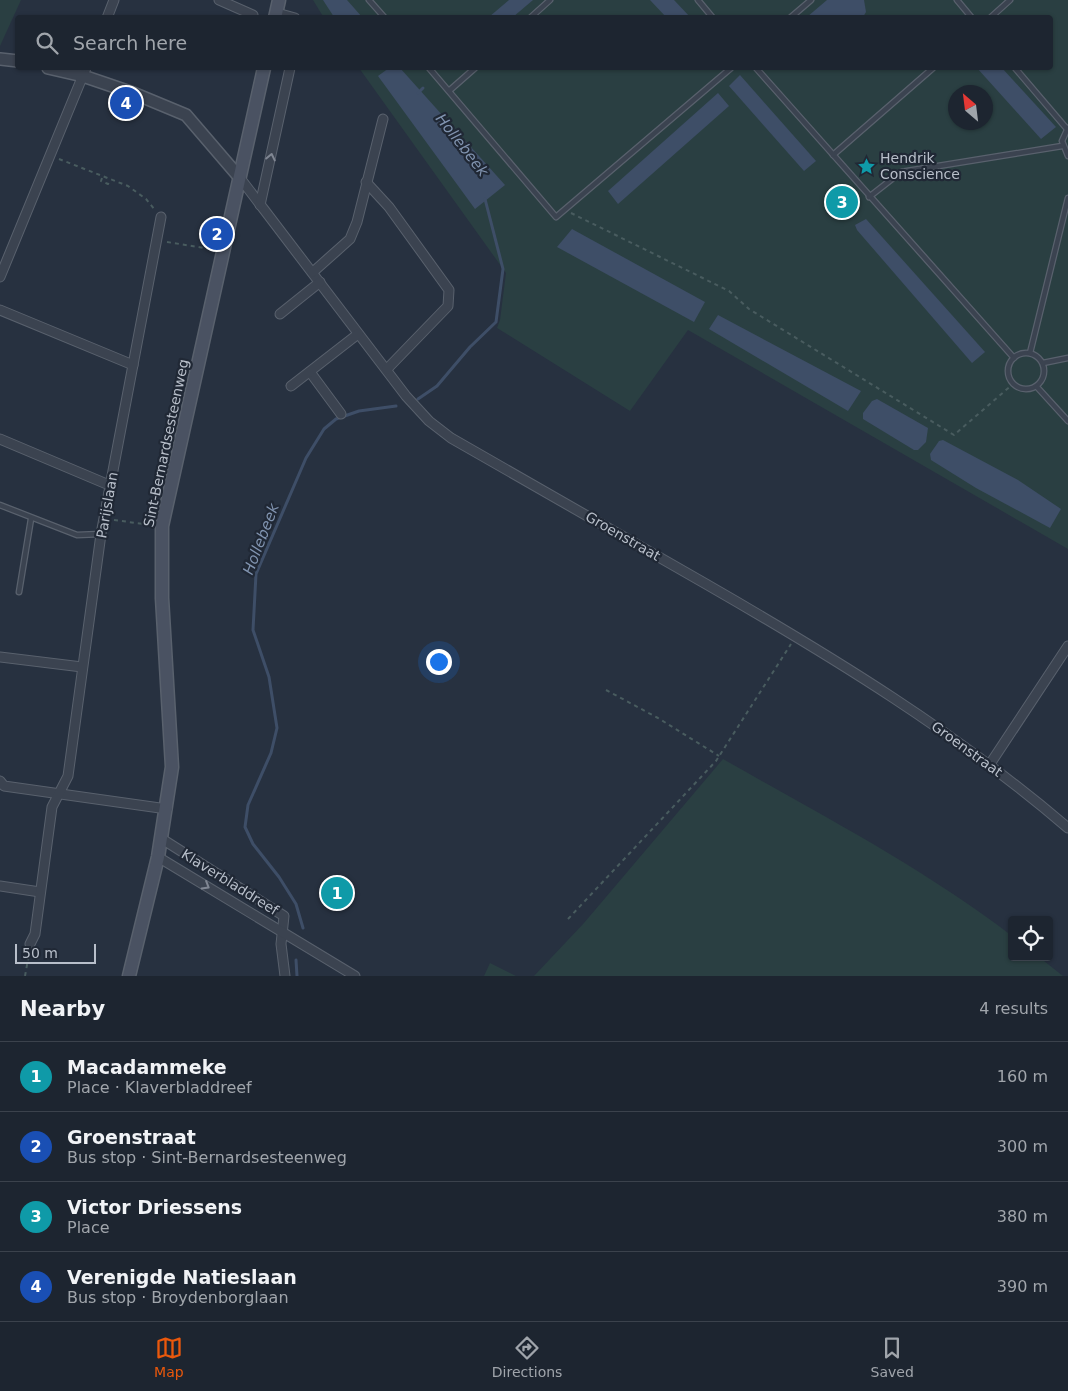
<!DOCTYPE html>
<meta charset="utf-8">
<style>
body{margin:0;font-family:"DejaVu Sans",sans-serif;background:#2a313c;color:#f1f3f6}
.controls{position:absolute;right:15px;bottom:15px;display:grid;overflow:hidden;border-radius:5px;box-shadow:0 1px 4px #0004}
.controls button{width:45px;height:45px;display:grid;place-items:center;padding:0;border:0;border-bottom:1px solid #3b424c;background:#1d2530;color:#f1f3f6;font:25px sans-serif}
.compass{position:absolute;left:948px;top:85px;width:45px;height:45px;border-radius:50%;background:#1d2530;box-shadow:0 1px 4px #0004;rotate:332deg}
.scale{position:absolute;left:15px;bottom:12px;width:81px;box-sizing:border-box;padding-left:5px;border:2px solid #b8bfca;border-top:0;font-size:14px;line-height:18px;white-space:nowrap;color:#b8bfca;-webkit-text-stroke:4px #202835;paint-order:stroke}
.you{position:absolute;left:438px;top:661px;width:18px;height:18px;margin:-12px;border:4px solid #fff;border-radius:50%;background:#1a73e8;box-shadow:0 0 0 8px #1a73e833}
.badge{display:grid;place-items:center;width:32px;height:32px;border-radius:50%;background:#ea580c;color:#fff;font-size:16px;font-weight:700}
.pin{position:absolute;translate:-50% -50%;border:2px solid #fff;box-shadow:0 1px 5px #0006}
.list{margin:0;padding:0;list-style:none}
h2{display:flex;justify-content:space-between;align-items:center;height:65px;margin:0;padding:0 20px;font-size:21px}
h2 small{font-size:16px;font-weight:400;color:#a0a5ab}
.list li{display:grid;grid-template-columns:32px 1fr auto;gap:15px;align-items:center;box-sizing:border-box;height:70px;padding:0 20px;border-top:1px solid #3b424c}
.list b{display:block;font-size:19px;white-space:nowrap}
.list p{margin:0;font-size:16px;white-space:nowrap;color:#a0a5ab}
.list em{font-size:16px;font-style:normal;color:#a0a5ab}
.icon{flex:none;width:28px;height:28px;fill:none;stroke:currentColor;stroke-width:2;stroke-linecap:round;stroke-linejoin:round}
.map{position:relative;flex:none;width:1068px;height:976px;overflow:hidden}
.search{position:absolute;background:#1d2530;box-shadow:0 1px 4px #0004;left:15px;right:15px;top:15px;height:55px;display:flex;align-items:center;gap:12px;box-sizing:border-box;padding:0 18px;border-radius:5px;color:#a0a5ab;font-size:19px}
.sheet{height:345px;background:#1d2530}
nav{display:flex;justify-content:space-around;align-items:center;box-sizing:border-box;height:70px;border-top:1px solid #3b424c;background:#1d2530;font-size:14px;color:#a0a5ab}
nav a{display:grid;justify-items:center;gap:2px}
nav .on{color:#ea580c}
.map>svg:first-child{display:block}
.green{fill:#2a3f42;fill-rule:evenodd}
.water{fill:#3e4e67}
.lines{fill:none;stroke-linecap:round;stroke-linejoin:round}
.stream{stroke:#3e4e67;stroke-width:3}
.service-casing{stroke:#59616d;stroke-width:7}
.minor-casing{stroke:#59616d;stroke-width:11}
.tertiary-casing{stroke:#59616d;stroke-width:14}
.secondary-casing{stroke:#59616d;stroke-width:15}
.path{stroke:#495c5f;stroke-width:2;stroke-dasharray:4 4;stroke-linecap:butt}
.service{stroke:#3b4350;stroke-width:4.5}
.minor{stroke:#3b4350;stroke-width:9}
.tertiary{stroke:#3b4350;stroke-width:11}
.secondary{stroke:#4a5262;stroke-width:12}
.oneway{stroke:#808793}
.labels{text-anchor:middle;stroke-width:4.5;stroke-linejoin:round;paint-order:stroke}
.poi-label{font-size:14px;fill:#b8bfca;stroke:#202835;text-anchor:start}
.street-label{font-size:14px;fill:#b8bfca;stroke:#202835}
.water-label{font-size:15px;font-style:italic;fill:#8194b0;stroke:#202835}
</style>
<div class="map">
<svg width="1068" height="976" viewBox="0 0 1068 976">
<rect width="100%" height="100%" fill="#273140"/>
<g class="green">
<path d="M0,0H21L0,46Z"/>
<path d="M313,0H1068V549L688,330L630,411L497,328L500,320L506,273L359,68H1050V18H324ZM956,92H986V122H956Z"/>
<path d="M723,759C821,815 922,867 1012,936V957H1039L1063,976H534L584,923Z"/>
<path d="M490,963L516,976H484Z"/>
</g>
<g class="water">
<path d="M323,0H347L362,17H334Z"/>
<path d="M509,0H533L513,17H489Z"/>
<path d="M650,0H674L690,17H666Z"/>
<path d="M827,0H864L866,12L863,17H807Z"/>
<path d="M389,68H400L505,185L475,209L378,76Z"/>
<path d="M977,68H1002L1056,127L1041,139Z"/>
<path d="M740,75L816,161L804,171L729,86Z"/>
<path d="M718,93L729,106L618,204L608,191Z"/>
<path d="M866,219L985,352L972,363L857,230L855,225Z"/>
<path d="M572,229L705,302L694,322L557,247Z"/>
<path d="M718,315L861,391L848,411L709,329Z"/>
<path d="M877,399L928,428L926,442L918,450H914L863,419V413L872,401Z"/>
<path d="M943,440L1018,480L1061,509L1050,528L976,488L931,460L930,454L939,441Z"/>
</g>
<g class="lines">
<g class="stream">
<path d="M418,93L423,88"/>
<path d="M418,399L437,386L470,347L496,322L503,269L485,199"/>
<path d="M303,928L296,904L279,877L253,844L245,827L248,805L271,753L277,728L269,677L253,630L256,574L306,458L324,429L336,419L359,411L396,406"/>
<path d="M296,960L297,976"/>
</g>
<defs>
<g id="service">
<path d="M369,0L385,18"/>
<path d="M698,0L713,18"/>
<path d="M957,0L972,18"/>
<path d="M530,18L550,0"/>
<path d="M790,18L811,0"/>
<path d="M990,18L1010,0"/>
<path d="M429,68L556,217L731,68"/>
<path d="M756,68L1014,358"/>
<path d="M1015,68L1067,129"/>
<path d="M450,90L475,68"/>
<path d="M1068,128L1062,141L1068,156"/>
<path d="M833,155L933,68"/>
<path d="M869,197L901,172L1062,146"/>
<circle cx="1026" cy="371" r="18"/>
<path d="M1030,353L1068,198"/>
<path d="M1043,363L1068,358"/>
<path d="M1037,387L1068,421"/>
<path d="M0,505L77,535L101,534"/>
<path d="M19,592L31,519"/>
</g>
<g id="minor">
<path d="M219,0L253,15"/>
<path d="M277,13L295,18"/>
<path d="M107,18L114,0"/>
<path d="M240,178L406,396L429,421L451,438C536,486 621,535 706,584C833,657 957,733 1068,828"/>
<path d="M366,182L389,207L449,290L448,306L387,369"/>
<path d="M260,205L290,68"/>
<path d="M313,272L350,239L357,222L383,119"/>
<path d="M0,277L86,68"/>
<path d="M0,310L133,365"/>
<path d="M280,314L320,282"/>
<path d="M310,372L341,414"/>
<path d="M291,386L358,334"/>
<path d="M0,439L109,485"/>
<path d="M0,657L82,667"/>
<path d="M990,764L1068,646"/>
<path d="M0,781L4,786L167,809"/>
<path d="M162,839L284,916L281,944L285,976"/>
<path d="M158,857L355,976"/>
<path d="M0,886L40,892"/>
<path d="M30,944L35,934L52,807L68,776L101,534L161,217"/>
</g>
<g id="tertiary">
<path d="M0,59L18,61"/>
<path d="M48,68L83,76L133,93L186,115L240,178"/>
</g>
<g id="secondary">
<path d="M275,18L279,0"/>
<path d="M129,976L158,857L172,767L162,598V526L264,68"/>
</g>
</defs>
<use href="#service" class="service-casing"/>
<use href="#minor" class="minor-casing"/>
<use href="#tertiary" class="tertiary-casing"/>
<use href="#secondary" class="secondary-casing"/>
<g class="path">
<path d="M59,159L128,186L146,199L155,210"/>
<path d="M102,178L101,181L108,184L110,180"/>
<path d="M571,213L729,291L749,309L954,435L1013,384"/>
<path d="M167,242L211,249"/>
<path d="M114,520L151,525"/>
<path d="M606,690L658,718L719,756"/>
<path d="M568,919L716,761L791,644"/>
<path d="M25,976L29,954"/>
</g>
<use href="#service" class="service"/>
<use href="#minor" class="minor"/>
<use href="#tertiary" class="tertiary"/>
<use href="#secondary" class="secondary"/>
</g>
<defs><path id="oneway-chevron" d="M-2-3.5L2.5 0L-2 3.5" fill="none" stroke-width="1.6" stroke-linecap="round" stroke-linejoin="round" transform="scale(1.25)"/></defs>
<g class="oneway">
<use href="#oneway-chevron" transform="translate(271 157) rotate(-78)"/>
<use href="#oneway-chevron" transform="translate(206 886) rotate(31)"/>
</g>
<defs>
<symbol id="sight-bare" viewBox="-9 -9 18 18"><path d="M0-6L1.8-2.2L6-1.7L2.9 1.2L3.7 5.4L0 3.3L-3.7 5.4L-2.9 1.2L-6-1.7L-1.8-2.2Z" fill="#0f9aa8" stroke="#202835" stroke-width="2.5" paint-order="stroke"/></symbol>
</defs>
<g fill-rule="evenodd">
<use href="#sight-bare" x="854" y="154" width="25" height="25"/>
</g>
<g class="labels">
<g class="poi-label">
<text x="880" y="163">Hendrik<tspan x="880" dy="16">Conscience</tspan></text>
</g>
<g class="street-label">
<text transform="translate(166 443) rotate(-78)" y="5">Sint-Bernardsesteenweg</text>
<text transform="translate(107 505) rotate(-80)" y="5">Parijslaan</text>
<text transform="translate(623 536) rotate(30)" y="5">Groenstraat</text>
<text transform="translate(967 749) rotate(36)" y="5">Groenstraat</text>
<text transform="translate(230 882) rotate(32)" y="5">Klaverbladdreef</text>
</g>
<g class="water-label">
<text transform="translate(462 145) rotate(52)" y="5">Hollebeek</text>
<text transform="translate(261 539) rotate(-69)" y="5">Hollebeek</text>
</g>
</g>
</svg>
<div class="controls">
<button><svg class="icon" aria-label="locate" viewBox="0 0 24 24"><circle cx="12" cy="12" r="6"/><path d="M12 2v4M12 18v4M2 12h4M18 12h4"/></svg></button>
</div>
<svg class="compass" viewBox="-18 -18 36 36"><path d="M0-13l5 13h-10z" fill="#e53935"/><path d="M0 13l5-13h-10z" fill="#a0a5ab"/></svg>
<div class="scale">50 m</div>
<div class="you"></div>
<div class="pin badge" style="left:337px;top:893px;background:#0f9aa8">1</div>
<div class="pin badge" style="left:217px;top:234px;background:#1a4fb4">2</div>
<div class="pin badge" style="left:842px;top:202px;background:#0f9aa8">3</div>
<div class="pin badge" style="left:126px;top:103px;background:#1a4fb4">4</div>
<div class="search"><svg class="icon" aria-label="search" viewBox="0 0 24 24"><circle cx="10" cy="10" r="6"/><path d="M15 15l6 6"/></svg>Search here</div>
</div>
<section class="sheet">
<h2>Nearby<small>4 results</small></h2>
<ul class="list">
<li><span class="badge" style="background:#0f9aa8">1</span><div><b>Macadammeke</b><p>Place · Klaverbladdreef</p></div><em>160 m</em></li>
<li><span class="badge" style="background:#1a4fb4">2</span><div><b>Groenstraat</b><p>Bus stop · Sint-Bernardsesteenweg</p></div><em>300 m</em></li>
<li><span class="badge" style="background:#0f9aa8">3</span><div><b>Victor Driessens</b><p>Place</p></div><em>380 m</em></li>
<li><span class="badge" style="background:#1a4fb4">4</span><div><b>Verenigde Natieslaan</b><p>Bus stop · Broydenborglaan</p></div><em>390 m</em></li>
</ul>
</section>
<nav>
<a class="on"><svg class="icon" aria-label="map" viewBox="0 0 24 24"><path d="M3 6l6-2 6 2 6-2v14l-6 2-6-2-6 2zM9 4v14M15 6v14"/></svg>Map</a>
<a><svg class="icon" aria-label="directions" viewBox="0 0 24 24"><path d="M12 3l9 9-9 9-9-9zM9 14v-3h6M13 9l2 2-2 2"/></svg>Directions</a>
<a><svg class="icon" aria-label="saved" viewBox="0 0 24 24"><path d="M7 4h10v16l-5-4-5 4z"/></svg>Saved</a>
</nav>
